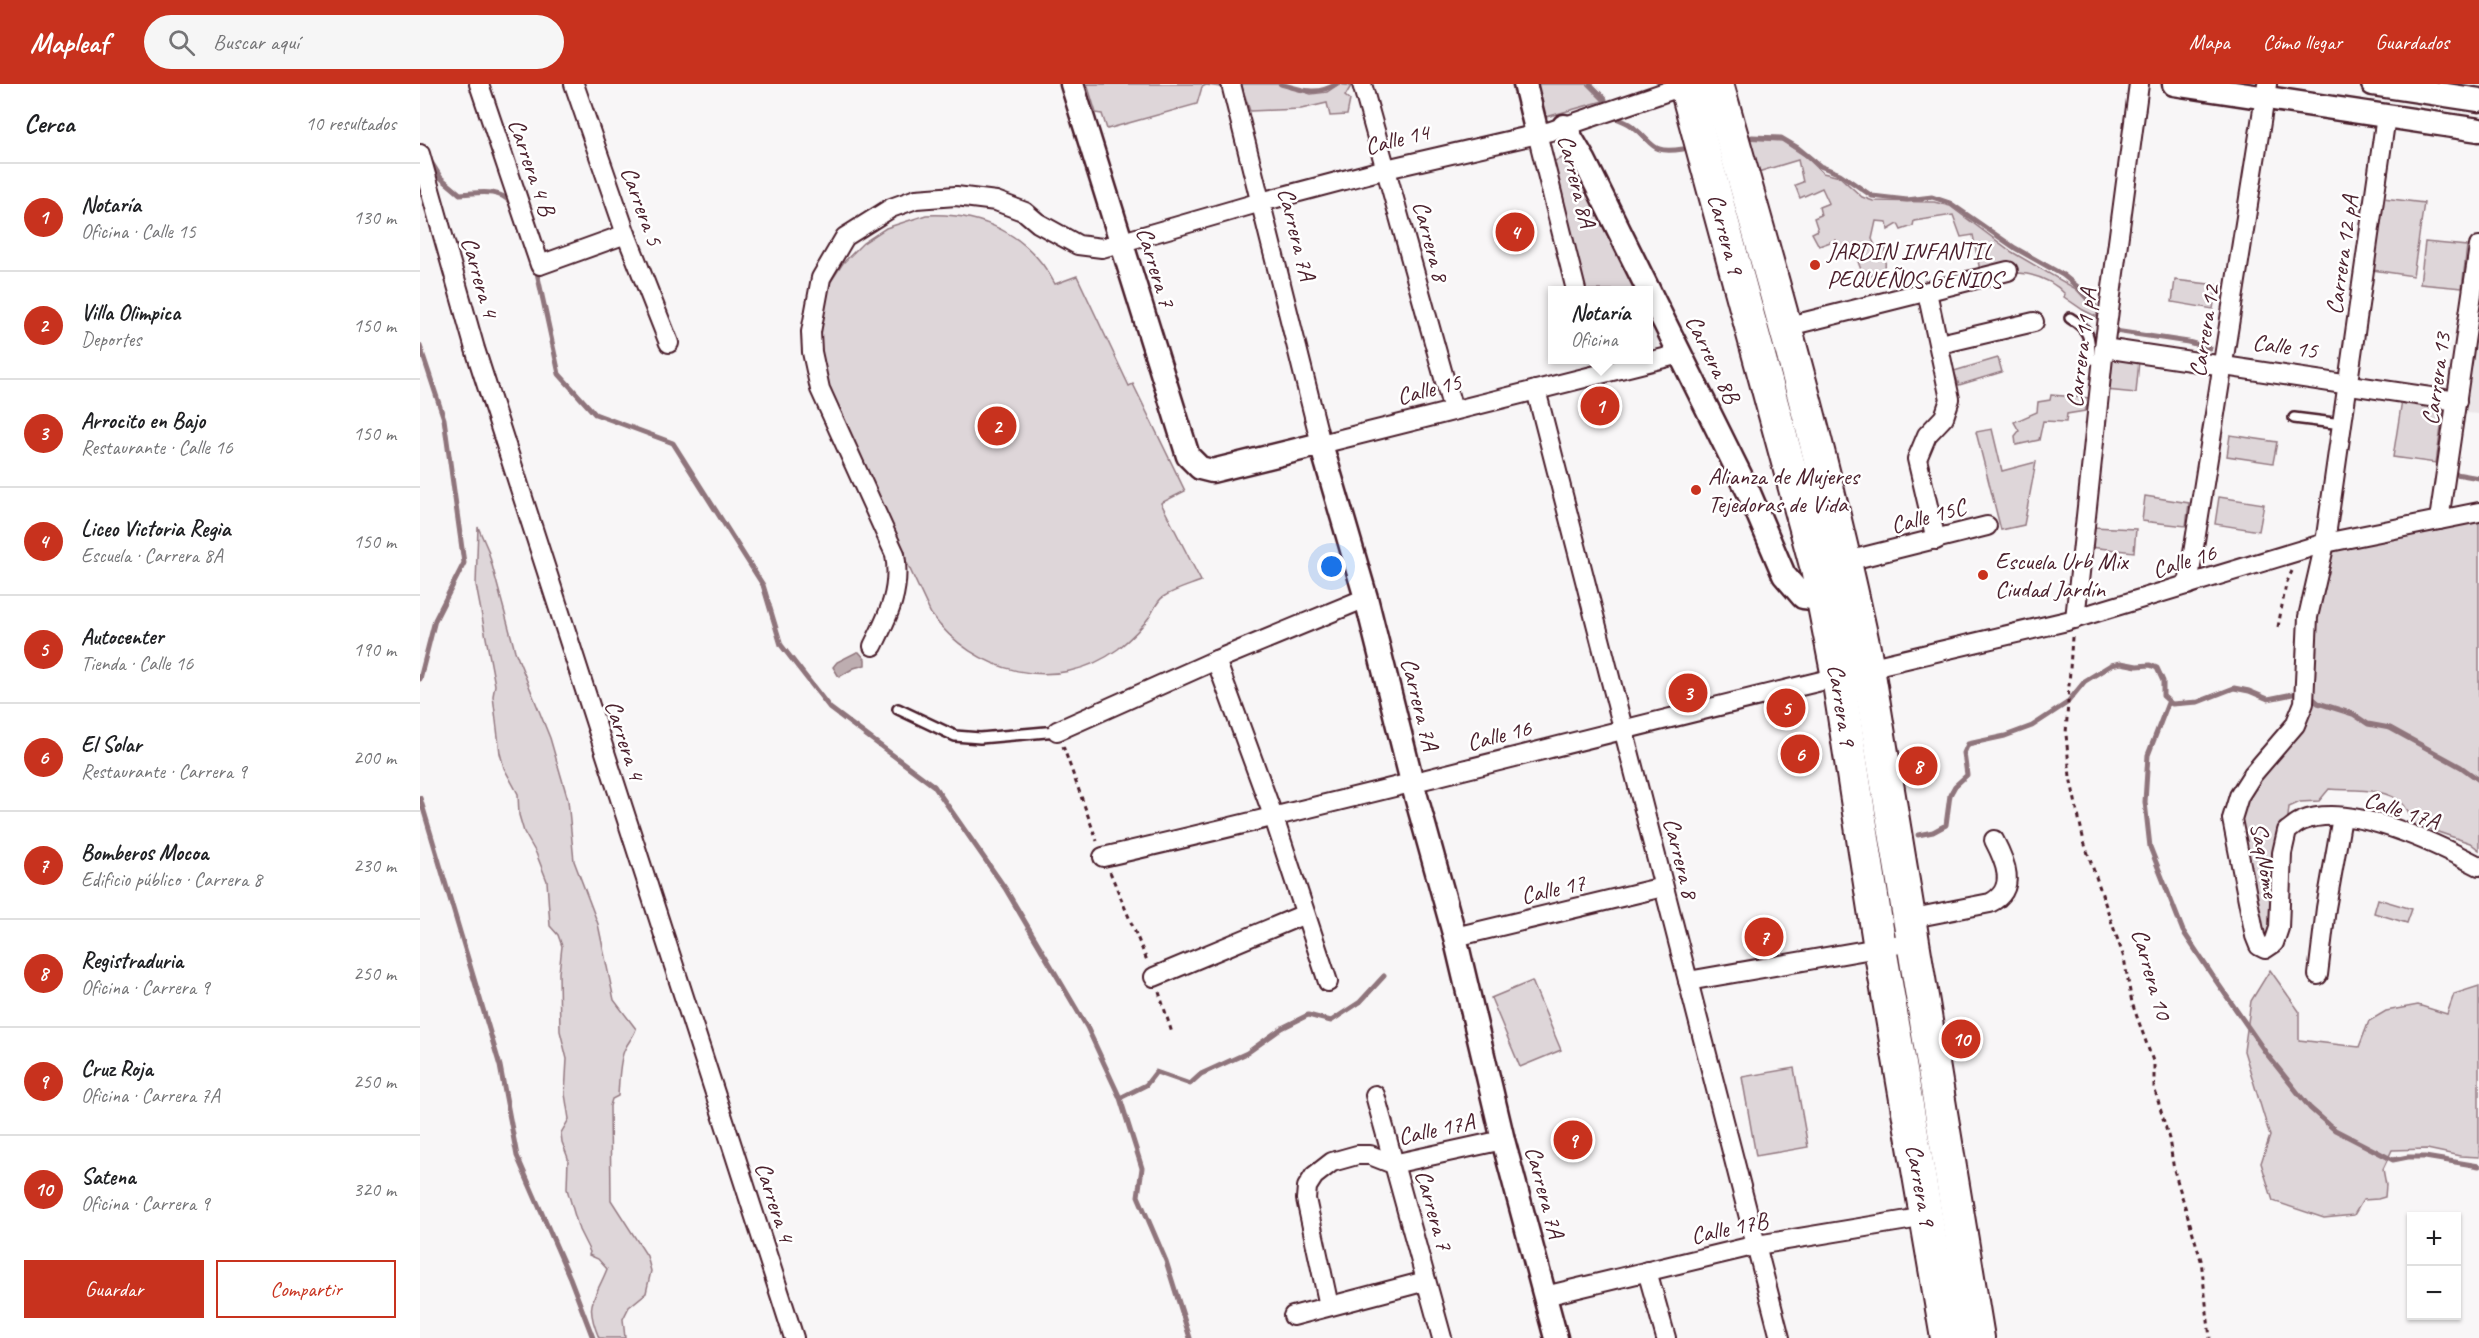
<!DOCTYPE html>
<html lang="es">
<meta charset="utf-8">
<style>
body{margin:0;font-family:Caveat,sans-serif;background:#f6f6f6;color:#202124}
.controls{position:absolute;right:18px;bottom:18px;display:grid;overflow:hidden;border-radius:0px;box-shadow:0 2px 4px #0004}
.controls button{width:54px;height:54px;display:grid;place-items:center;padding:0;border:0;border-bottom:2px solid #e0e0e0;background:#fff;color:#202124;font:30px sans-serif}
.you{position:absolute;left:912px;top:483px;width:21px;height:21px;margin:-15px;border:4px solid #fff;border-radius:50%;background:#1a73e8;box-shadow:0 0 0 9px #1a73e833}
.badge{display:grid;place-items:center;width:39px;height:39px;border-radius:50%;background:#c8321e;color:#fff;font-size:20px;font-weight:700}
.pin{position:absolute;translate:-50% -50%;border:3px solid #fff;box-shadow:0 2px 6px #0006}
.popup{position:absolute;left:1128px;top:202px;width:105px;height:78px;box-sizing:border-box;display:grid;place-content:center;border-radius:0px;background:#fff;filter:drop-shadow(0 2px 4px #0005);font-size:20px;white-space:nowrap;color:#757577}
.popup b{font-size:22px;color:#202124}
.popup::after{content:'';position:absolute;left:50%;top:100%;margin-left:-12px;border:12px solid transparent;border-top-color:#fff}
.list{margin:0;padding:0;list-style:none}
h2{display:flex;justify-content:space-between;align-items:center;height:78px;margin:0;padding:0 24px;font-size:26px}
h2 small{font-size:20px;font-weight:400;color:#757577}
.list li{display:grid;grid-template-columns:39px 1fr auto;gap:18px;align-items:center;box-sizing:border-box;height:108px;padding:0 24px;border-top:2px solid #e0e0e0}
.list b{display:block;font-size:22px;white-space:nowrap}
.list p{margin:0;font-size:20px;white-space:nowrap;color:#757577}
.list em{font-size:20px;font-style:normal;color:#757577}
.actions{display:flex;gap:12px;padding:18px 24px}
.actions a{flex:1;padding:14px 0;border:2px solid #c8321e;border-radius:0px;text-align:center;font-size:21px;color:#c8321e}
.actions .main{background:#c8321e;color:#fff}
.icon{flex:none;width:33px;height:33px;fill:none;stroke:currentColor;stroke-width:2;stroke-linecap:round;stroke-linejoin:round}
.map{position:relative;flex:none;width:2059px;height:1254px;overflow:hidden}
header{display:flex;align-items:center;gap:36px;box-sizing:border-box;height:84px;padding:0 30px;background:#c8321e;color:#fff}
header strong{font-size:28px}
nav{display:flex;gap:33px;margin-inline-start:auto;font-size:21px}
.search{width:420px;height:54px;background:#f6f6f6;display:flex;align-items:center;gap:15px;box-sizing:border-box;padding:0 21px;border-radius:33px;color:#757577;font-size:22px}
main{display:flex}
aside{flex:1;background:#fff}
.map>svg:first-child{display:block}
.built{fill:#ebe6e8}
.green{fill:#ded6d9;stroke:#947a82;stroke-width:1.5}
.water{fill:#bdadb0;stroke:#8f747b;stroke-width:1.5}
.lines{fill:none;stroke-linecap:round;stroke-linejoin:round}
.stream{stroke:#8f747b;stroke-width:5}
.service-casing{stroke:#4a1f2b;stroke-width:14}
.minor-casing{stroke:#4a1f2b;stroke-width:22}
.tertiary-casing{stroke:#4a1f2b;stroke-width:27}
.trunk-casing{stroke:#4a1f2b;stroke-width:36}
.path{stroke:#4a1f2b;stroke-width:3;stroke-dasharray:4.5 4.5;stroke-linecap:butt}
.service{stroke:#fff;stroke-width:9}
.minor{stroke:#fff;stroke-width:18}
.tertiary{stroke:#fff;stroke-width:22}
.trunk{stroke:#fff;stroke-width:32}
.poi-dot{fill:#c8321e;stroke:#fff;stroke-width:2}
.labels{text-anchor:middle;stroke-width:5;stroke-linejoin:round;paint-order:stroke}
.street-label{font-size:24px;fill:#4a1f2b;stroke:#fff}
.poi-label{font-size:24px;fill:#4a1f2b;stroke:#fff;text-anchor:start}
</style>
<header>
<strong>Mapleaf</strong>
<div class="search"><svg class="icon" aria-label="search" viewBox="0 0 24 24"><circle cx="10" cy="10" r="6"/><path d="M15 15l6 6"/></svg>Buscar aquí</div>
<nav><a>Mapa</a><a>Cómo llegar</a><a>Guardados</a></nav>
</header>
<main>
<aside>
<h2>Cerca<small>10 resultados</small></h2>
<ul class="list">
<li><span class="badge">1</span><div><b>Notaría</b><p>Oficina · Calle 15</p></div><em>130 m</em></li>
<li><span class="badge">2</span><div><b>Villa Olimpica</b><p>Deportes</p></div><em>150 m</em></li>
<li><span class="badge">3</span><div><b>Arrocito en Bajo</b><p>Restaurante · Calle 16</p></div><em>150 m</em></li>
<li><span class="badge">4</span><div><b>Liceo Victoria Regia</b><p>Escuela · Carrera 8A</p></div><em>150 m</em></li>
<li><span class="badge">5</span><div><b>Autocenter</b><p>Tienda · Calle 16</p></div><em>190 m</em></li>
<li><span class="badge">6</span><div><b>El Solar</b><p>Restaurante · Carrera 9</p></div><em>200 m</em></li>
<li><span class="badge">7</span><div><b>Bomberos Mocoa</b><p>Edificio público · Carrera 8</p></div><em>230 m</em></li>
<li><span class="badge">8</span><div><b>Registraduria</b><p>Oficina · Carrera 9</p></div><em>250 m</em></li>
<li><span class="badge">9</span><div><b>Cruz Roja</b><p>Oficina · Carrera 7A</p></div><em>250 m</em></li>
<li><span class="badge">10</span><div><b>Satena</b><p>Oficina · Carrera 9</p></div><em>320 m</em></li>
</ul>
<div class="actions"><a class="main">Guardar</a><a>Compartir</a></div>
</aside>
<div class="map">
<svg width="2059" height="1254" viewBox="0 0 2059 1254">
<rect width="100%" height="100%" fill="#f8f6f7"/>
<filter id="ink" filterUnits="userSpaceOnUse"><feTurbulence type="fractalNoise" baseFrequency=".0167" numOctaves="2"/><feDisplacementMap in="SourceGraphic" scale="12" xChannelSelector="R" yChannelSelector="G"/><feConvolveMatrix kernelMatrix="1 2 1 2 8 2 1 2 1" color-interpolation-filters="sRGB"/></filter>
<g filter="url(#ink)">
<path class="built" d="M2059,238V330L2045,329Z"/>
<g class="green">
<path d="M667,0H799L801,3L786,1L782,3L777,20L687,45L682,30L676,29Z"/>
<path d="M821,0H857L891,10L907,8L919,0L931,2L925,12L930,16L927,31L910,32L907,19L881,25L830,27Z"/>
<path d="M1113,0H1166L1183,17L1126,33Z"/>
<path d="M1327,55L1362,57L1385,72L1403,89L1420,93L1442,113L1453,117L1514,118L1530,122L1592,168L1656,205L1677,228V233L1663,226L1644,213L1645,210C1623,186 1591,188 1560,187L1553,151L1541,153L1533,131L1494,137L1493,142L1481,146L1478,140L1468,146L1467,138L1456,137L1452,155L1456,163L1466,162L1465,187L1444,194L1436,172L1429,174L1425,163L1419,166L1416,156L1399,162L1392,149L1398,146L1394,134L1401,131L1399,123L1409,119L1402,104L1380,114L1375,101L1383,98L1378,76L1338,88Z"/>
<path d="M1142,74L1149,75L1154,81L1223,206H1157L1130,79Z"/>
<path d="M1963,114L2004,119L1993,192L1953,186Z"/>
<path d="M506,131C561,128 609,150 635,200L657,192L709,302L713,300L765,407L741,419L781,497C768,502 754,506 743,513C737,517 734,526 730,532C721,545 710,555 698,565C636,611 554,589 511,530L413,321L396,256L408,202L423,179L443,159L466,144Z"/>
<path d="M2005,158L2047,162L2042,204L2000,200Z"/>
<path d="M1755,196L1797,201L1793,225L1752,218Z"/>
<path d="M1578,274L1582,288L1539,301L1534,287Z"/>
<path d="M1691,274L1719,277L1716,309L1686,306Z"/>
<path d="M1631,311L1670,314L1665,327L1647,330L1646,338L1623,337L1619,356L1596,361L1595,352L1599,347L1594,338L1617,328L1618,318L1630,316Z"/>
<path d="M1982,316L2024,322L2016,379L1973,373Z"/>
<path d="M1572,345L1582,387L1616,378L1604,441L1581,446L1556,348Z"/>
<path d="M1810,351L1857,358L1853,379L1807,372Z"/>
<path d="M1725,412L1769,419L1766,442L1722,437Z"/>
<path d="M1799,413L1844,420L1839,447L1795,440Z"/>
<path d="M2059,438V766L2050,759L1995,740C1991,734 1988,725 1983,720C1964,702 1933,707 1909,705L1899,717L1880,718L1869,723L1855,851L1842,858L1818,739L1835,697L1881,639L1906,468L2035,441Z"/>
<path d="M58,443L68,466L95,567L130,654L148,716L154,777L178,840L194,916L216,945C213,954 207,959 204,967C199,979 199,999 198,1012L192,1015L190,1022L191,1116L227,1172L231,1187L226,1209L209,1223L203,1235L205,1254H179C164,1217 174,1218 187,1185L178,1175L169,1171L170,1168L159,1146L147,1105L148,1074L142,1058L141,1049L149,1035L145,1010L147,975L140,947L139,889L142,862L138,851L130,842L127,797L116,769L104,748L99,731L98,710L84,684L80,669L73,612L75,601L56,501Z"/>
<path d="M1672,443L1716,445L1714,468L1670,463Z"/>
<path d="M1958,815L1992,825L1987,839L1954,829Z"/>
<path d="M1850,886L1879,927V956L1939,963L1949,937L1966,927L1998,921L2027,930L2034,910L2059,902V1073L2040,1072L2007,1065L1972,1066L1963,1085L1966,1101L1965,1113L1958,1115L1943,1116L1934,1131L1904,1134L1853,1117L1841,1079L1850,1052L1824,967L1831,917Z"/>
<path d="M1112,897L1141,966L1100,983L1071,914Z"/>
<path d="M1374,984L1388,1063L1336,1072L1322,993Z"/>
</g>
<path class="water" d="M437,568H439L445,575V581L434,584L419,593L413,583L417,578Z"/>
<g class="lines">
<g class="stream">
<path d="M861,0C881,6 897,12 916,0"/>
<path d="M1170,0L1185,15"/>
<path d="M1196,34C1202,37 1208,38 1213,43C1235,60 1230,70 1263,65"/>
<path d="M1332,53L1361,54L1378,64L1400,82L1420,90L1452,112L1487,116L1512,113L1530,119L1595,164L1643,191L1659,204L1675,222"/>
<path d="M8,73L21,94L40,110C58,109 79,104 91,119"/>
<path d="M116,184L139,290L175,330L253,359L343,501L361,561L410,624L514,702L585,804L667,943L700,1014L722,1084L718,1112L746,1177L770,1254"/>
<path d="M1695,247L1768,258L1790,264"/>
<path d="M0,262L24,335L44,479L15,536L0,595"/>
<path d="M2036,390L2059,394"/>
<path d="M1748,619L1728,671L1725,718L1730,763L1763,847L1792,891L1846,969L1890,1024L1915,1046L1973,1076L1988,1073H2005L2059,1082"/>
<path d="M0,714L80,982L97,1072L150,1194L173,1254"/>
<path d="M1498,751L1513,748L1526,741L1530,711L1535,702L1547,691L1544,669L1548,660L1585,652L1612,642L1647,619L1665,597L1691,581L1701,579L1717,582L1730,581L1737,584L1743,597V612L1752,620L1778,618L1814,604L1829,607L1848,615L1878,609L1890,612L1898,619L1933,630L1948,640L1970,644L2041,683L2059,696"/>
<path d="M700,1014L726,1001L736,988L770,1000L781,990L827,969L862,944L888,931L911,937L940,918L964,892"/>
</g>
<defs>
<g id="service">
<path d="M1650,234C1670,246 1670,253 1670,275L1683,276"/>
<path d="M1874,334L1922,340"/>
<path d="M478,625L535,652L560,654L637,647"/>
</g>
<g id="minor">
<path d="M59,0L120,181L206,150"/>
<path d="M154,0L206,150L249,259"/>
<path d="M811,0L901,360L1260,270"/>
<path d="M942,0L1033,326"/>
<path d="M1966,32L1905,459L1888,533L1884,619L1875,641L1833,690L1819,712L1812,735L1835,852L1839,862L1845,865L1854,859L1859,844L1862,769L1867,747C1872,744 1876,739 1882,737C1929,717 2017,760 2059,782"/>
<path d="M1117,49L1156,206"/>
<path d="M0,70L55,265L374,1254"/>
<path d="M1507,208L1530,315L1524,333L1507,351L1497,375L1516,456"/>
<path d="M1365,243L1588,187"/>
<path d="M1520,260L1614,238"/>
<path d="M1684,264L2037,317"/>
<path d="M1116,306L1360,1254"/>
<path d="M2019,436L2059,162"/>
<path d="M1427,477L1567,442"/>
<path d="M1768,501L1847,0"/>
<path d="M1655,535L1684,264L1719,0"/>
<path d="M453,562C469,530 481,507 475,470L400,305L392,268L391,248L401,194L425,153L471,124L496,115L536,112L576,117L605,128L618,139L658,161L682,164L841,118L966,85L1131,47L1266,1"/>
<path d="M796,576L854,734L908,898"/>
<path d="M1448,584L1647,537L1905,459L2059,428"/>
<path d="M637,647L796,576L946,514"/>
<path d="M683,773C929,717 1172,652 1418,593"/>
<path d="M1488,835L1570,819C1598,805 1585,777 1574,756"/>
<path d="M1035,853L1243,803"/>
<path d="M1898,891L1906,824L1922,733"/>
<path d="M734,893L885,830"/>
<path d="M1268,897L1492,858"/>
<path d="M955,1011L1022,1254"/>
<path d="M1227,1187L1246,1254"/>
<path d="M1125,1212L1337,1161L1506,1133"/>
<path d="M909,1222L886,1115L887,1103L894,1092L912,1078L937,1071H950L973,1080L1083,1056"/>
<path d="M873,1232L1006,1197"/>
</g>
<g id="tertiary">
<path d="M652,0L768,372L780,384L792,387L901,360L946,514L992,698L1035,853L1083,1056L1136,1254"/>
<path d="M1105,0L1117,49"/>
<path d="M1754,0L2059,46"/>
<path d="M1953,0L2059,16"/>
<path d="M1144,42L1164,76L1329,409L1364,491L1383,513L1403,515"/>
</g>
<g id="trunk">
<path d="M1265,0L1397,485L1418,593L1460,864L1527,1254"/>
<path d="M1297,0C1352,194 1408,387 1448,584L1558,1254"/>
</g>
</defs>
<use href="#service" class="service-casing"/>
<use href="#minor" class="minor-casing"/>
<use href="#tertiary" class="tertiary-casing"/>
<use href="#trunk" class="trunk-casing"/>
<g class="path">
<path d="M1858,543L1866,500L1872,487"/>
<path d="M1652,553L1646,650L1650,693L1664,758L1704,874L1712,919L1734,980V1003L1749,1055L1754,1086L1781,1176L1790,1254"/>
<path d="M643,662L677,757"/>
<path d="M690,788L728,879"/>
<path d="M739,908L752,949"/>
</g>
<use href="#service" class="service"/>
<use href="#minor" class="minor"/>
<use href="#tertiary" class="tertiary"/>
<use href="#trunk" class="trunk"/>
</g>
</g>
<g class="poi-dot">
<circle cx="1395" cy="181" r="6"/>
<circle cx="1276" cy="406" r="6"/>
<circle cx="1563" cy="491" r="6"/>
</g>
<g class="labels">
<g class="street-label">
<text transform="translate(977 55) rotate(-14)" y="8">Calle 14</text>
<text transform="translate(112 83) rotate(71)" y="8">Carrera 4 B</text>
<text transform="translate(1157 97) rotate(76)" y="8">Carrera 8A</text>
<text transform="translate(222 122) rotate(70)" y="8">Carrera 5</text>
<text transform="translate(877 150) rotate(76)" y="8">Carrera 7A</text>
<text transform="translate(1306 150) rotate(75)" y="8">Carrera 9</text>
<text transform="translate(1011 157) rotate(75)" y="8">Carrera 8</text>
<text transform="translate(1922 171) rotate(-82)" y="8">Carrera 12 pA</text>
<text transform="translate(736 183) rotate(73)" y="8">Carrera 7</text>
<text transform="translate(60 193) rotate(74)" y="8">Carrera 4</text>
<text transform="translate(1784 247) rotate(-81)" y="8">Carrera 12</text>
<text transform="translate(1865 262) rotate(8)" y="8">Calle 15</text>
<text transform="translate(1661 264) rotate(-83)" y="8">Carrera 11 pA</text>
<text transform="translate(1293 275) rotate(64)" y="8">Carrera 8B</text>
<text transform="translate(2016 295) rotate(-82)" y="8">Carrera 13</text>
<text transform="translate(1009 305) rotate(-14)" y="8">Calle 15</text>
<text transform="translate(1508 432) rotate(-15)" y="8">Calle 15C</text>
<text transform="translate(1764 477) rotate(-17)" y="8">Calle 16</text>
<text transform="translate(1000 620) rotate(76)" y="8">Carrera 7A</text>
<text transform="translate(1422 621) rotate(81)" y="8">Carrera 9</text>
<text transform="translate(1079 651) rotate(-14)" y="8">Calle 16</text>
<text transform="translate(205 656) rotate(72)" y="8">Carrera 4</text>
<text transform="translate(1982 726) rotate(18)" y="8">Calle 17A</text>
<text transform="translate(1261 774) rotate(76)" y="8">Carrera 8</text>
<text transform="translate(1845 776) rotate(80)" y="8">SaqNome</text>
<text transform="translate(1133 805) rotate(-13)" y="8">Calle 17</text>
<text transform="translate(1732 890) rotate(74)" y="8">Carrera 10</text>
<text transform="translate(1016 1045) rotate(-12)" y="8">Calle 17A</text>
<text transform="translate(1501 1101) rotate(80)" y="8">Carrera 9</text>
<text transform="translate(1125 1108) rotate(75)" y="8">Carrera 7A</text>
<text transform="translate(355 1118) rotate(72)" y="8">Carrera 4</text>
<text transform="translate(1014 1126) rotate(74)" y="8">Carrera 7</text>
<text transform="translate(1309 1144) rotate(-12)" y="8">Calle 17B</text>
</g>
<g class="poi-label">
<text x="1407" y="175">JARDIN INFANTIL<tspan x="1407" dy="28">PEQUEÑOS GENIOS</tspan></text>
<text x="1288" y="400">Alianza de Mujeres<tspan x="1288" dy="28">Tejedoras de Vida</tspan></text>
<text x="1575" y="485">Escuela Urb Mix<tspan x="1575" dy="28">Ciudad Jardín</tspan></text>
</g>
</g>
</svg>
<div class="controls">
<button>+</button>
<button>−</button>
</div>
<div class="you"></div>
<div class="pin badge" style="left:1180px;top:322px">1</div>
<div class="popup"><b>Notaría</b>Oficina</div>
<div class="pin badge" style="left:577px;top:342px">2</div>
<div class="pin badge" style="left:1268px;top:609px">3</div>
<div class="pin badge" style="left:1095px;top:148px">4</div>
<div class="pin badge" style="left:1366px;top:624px">5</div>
<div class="pin badge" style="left:1380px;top:670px">6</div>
<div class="pin badge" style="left:1344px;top:853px">7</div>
<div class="pin badge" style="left:1498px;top:682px">8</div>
<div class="pin badge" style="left:1153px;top:1056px">9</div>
<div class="pin badge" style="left:1541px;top:955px">10</div>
</div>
</main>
